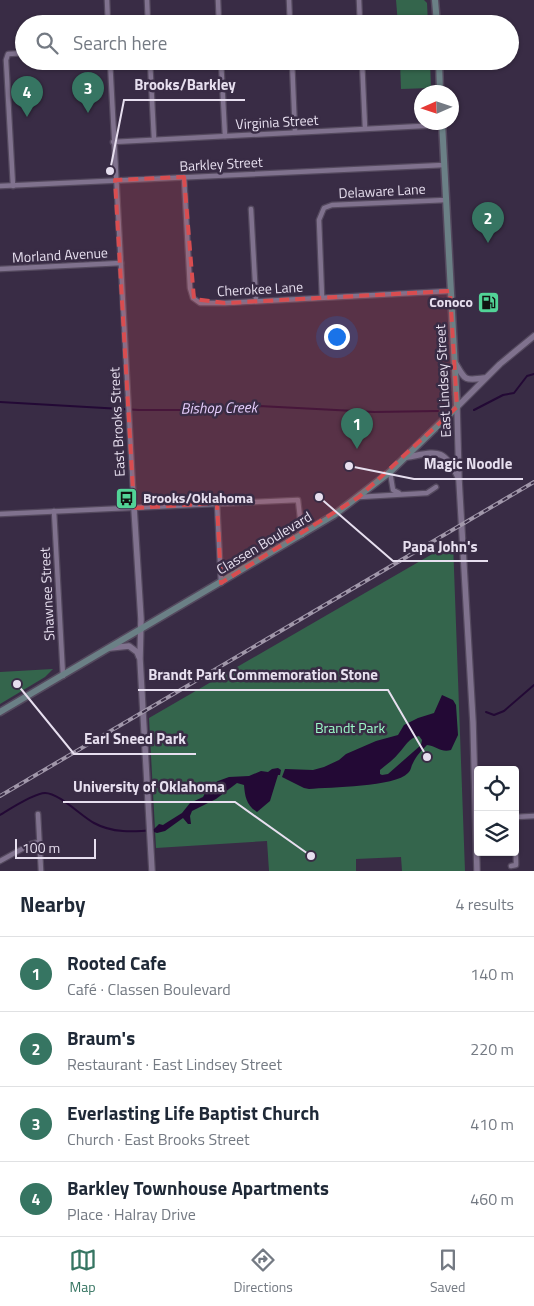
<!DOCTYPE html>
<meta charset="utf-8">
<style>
body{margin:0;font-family:"Titillium Web",sans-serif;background:#f6f6f7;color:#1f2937}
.controls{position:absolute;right:15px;bottom:15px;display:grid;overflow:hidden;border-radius:5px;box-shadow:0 1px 4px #0004}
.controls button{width:45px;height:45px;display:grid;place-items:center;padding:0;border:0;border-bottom:1px solid #e0e1e3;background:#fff;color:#1f2937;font:25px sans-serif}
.compass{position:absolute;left:414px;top:85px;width:45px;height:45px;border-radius:50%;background:#fff;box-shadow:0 1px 4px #0004;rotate:267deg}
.scale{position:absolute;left:15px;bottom:12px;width:81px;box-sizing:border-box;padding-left:5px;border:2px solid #e7dfef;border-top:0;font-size:14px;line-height:18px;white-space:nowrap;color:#e7dfef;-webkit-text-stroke:4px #392c45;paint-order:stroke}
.you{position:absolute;left:336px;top:336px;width:18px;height:18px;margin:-12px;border:4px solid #fff;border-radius:50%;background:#1a73e8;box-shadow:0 0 0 8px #1a73e833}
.badge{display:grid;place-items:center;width:32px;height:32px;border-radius:50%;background:#367562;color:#fff;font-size:16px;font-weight:700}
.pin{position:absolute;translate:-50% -41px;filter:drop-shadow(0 1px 2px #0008)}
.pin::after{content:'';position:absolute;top:26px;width:18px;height:15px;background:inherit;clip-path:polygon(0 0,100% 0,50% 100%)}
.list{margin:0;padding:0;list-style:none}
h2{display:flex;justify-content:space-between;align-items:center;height:65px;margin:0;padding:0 20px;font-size:21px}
h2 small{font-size:16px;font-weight:400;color:#747a83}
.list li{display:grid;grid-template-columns:32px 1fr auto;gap:15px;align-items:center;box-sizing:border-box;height:75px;padding:0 20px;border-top:1px solid #e0e1e3}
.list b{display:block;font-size:19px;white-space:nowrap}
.list p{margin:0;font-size:16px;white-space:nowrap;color:#747a83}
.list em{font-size:16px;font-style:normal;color:#747a83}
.icon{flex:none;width:28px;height:28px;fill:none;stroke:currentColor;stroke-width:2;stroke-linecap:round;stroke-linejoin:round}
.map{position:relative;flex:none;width:534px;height:871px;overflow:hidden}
.search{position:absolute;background:#fff;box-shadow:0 1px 4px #0004;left:15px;right:15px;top:15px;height:55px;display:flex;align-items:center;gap:12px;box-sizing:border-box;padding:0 18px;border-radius:28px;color:#747a83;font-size:19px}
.sheet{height:365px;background:#fff}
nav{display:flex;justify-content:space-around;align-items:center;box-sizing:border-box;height:70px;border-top:1px solid #e0e1e3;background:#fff;font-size:14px;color:#747a83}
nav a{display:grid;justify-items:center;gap:2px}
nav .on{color:#367562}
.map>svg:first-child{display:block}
.green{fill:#34654c}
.water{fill:#230935;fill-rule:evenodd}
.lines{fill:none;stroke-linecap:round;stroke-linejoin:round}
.stream{stroke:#230935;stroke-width:2}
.minor-casing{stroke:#54495e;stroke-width:7}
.tertiary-casing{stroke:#54495e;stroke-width:8}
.secondary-casing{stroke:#54495e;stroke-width:9}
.minor{stroke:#80728e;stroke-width:4.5}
.tertiary{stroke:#80728e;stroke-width:5.5}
.secondary{stroke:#6b8086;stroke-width:6}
.rail-casing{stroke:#a197aa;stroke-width:4}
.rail{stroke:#392c45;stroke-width:2;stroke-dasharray:5.5;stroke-linecap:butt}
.marked{fill:#d94d50;fill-opacity:0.2;stroke:#d94d50;stroke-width:4;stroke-dasharray:10 6;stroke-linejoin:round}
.labels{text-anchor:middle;stroke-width:5;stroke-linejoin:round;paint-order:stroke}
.street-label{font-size:14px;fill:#e7dfef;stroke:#392c45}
.poi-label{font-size:14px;font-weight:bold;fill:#e7dfef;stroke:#392c45;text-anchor:end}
.park-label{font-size:14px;fill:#9cfac8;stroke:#392c45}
.water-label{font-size:15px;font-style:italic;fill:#e5cdfc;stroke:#392c45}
.leader{fill:none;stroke:#e7dfef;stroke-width:2}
.callout-dot{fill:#e7dfef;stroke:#392c45;stroke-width:2}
.callout-label{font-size:15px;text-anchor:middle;font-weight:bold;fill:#e7dfef;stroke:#392c45;stroke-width:5;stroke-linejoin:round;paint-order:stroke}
</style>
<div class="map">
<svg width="534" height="871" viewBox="0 0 534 871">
<rect width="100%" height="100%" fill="#392c45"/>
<g class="green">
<path d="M396,0H424L427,3L428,24H398Z"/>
<path d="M400,61H430L431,88L401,89Z"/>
<path d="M453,542L465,871H402L401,857L356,859V871H269L267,841L156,848L149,718Z"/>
<path d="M53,669L45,677L0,704V672Z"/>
</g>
<g class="water">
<path d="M442,695L453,700L456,705L458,735L451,750C441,753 437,746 427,745C422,750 416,756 413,763C411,766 411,771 408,773C395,787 330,787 309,789L304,788L282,777L285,769L313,770L324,767L339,760L346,754L376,741L398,735L404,725L418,718L434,713ZM419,736L422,740L421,745L388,774L382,775L380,774V770C386,765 393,760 398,754C406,746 408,738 419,736Z"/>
<path d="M278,768L281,770L280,775H278L270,801L257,812C246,805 245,796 244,785L237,783L216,799L192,811L190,816L191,824H188L183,818L165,831L157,833L154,832V829L159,824L163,825L166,823L182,813L190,803L203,797L208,787L218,781L229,777L249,776L261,771L268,772L272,769Z"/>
</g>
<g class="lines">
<g class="stream">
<path d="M0,402L139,410H195L259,406L374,412L438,411"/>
<path d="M474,410L503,395L514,393L527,376L534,374"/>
<path d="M486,712L494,715L504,711L534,685"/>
<path d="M0,815C10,809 34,793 45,793C59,793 81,816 94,823C112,833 133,832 154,830"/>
</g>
<defs>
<g id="minor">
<path d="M107,0L108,24"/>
<path d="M147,0L148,24"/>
<path d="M218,0L219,24"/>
<path d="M289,0L290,24"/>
<path d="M359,0L360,24"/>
<path d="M110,61L134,508"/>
<path d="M150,61L154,139"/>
<path d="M221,61L225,136"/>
<path d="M292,61L295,132"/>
<path d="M362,61L365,128"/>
<path d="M113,142L442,125"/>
<path d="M184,177L190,288L193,298L200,303H225L450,291"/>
<path d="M0,186L444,165"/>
<path d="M13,186L6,60L8,54L24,53"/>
<path d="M251,209L256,300"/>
<path d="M0,269L121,263"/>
<path d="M322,297L319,220L324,208L332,205L446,200"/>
<path d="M390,472L393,490L399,493"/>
<path d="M359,497L427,493L436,487"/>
<path d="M217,503L221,583"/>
<path d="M54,511L63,676"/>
<path d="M0,514L298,500L302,535"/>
<path d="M38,814L41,871"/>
<path d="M515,817L534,816"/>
<path d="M0,861L31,844L39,842"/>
<path d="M511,866L516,865V862L515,829"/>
</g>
<g id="tertiary">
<path d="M456,364C465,380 465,381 484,378"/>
<path d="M407,457C437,452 443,447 458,477"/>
<path d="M134,508L141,619L140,659L152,871"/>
<path d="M110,648L129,646L137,652L139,657"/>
<path d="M477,871L473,722L459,480L457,407L500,364L534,336"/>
</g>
<g id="secondary">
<path d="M435,0L437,24"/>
<path d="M439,61L440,92"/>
<path d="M0,712L334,515L390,472L457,407L442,122"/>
</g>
</defs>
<use href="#minor" class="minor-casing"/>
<use href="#tertiary" class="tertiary-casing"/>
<use href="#secondary" class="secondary-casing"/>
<use href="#minor" class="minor"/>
<use href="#tertiary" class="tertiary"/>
<use href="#secondary" class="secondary"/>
<defs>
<path id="rail" d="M0,796L534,482"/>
</defs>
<use href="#rail" class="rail-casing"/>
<use href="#rail" class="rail"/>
</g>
<path class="marked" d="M184,177L194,299L225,303L450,291L457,407L359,497L221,583L217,503L134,508L115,180Z"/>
<defs>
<symbol id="fuel-square" viewBox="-11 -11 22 22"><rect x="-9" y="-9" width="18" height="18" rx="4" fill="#52d397" stroke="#392c45"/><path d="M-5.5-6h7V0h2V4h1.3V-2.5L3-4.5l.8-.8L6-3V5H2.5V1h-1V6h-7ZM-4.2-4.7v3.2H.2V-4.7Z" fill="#111"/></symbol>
<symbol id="bus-square" viewBox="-11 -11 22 22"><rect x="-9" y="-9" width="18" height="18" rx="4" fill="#52d397" stroke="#392c45"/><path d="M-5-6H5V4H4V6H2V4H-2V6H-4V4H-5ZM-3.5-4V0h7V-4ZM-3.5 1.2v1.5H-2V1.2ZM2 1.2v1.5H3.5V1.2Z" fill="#111"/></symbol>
</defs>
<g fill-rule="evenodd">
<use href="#fuel-square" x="476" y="290" width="25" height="25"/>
<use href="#bus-square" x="114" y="486" width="25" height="25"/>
</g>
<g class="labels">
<g class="street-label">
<text transform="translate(277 122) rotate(-3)" y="5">Virginia Street</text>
<text transform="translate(221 164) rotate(-3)" y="5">Barkley Street</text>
<text transform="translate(382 191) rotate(-3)" y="5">Delaware Lane</text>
<text transform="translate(60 255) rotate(-3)" y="5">Morland Avenue</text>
<text transform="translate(260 289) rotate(-3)" y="5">Cherokee Lane</text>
<text transform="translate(443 381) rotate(-93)" y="5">East Lindsey Street</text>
<text transform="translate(117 422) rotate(-93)" y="5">East Brooks Street</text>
<text transform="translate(264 543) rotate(-31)" y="5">Classen Boulevard</text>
<text transform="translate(47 594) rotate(-93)" y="5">Shawnee Street</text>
</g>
<g class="poi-label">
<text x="473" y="307">Conoco</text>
<text x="143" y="503" text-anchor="start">Brooks/Oklahoma</text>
</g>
<g class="park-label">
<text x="350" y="733">Brandt Park</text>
</g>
<g class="water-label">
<text transform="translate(219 408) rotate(-1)" y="5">Bishop Creek</text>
</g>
</g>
<path class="leader" d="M110 171L124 100H245M349 466L414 479H523M319 497L393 561H488M427 757L388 690H138M17 684L74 754H196M311 856L235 802H63"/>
<g class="callout-dot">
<circle cx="110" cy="171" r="5"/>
<circle cx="349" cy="466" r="5"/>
<circle cx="319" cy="497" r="5"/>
<circle cx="427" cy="757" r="5"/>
<circle cx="17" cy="684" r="5"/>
<circle cx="311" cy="856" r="5"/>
</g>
<g class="callout-label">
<text x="185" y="90">Brooks/Barkley</text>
<text x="468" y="469">Magic Noodle</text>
<text x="440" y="552">Papa John's</text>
<text x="263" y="680">Brandt Park Commemoration Stone</text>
<text x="135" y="744">Earl Sneed Park</text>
<text x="149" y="792">University of Oklahoma</text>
</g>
</svg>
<div class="controls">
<button><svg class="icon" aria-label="locate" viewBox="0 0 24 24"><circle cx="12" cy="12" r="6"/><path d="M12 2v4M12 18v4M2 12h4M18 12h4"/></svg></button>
<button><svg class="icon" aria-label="layers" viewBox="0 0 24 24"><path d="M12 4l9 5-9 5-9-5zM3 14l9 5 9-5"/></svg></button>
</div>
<svg class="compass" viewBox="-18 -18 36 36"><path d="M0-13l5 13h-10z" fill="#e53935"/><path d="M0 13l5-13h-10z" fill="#747a83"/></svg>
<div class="scale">100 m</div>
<div class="you"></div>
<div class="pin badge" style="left:357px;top:449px">1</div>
<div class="pin badge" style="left:488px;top:243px">2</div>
<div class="pin badge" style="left:88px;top:113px">3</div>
<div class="pin badge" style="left:27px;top:117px">4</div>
<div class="search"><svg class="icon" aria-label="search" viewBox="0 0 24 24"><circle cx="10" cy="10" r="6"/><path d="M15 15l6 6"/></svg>Search here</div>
</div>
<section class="sheet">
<h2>Nearby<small>4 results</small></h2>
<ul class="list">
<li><span class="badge">1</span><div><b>Rooted Cafe</b><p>Café · Classen Boulevard</p></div><em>140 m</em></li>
<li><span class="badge">2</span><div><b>Braum's</b><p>Restaurant · East Lindsey Street</p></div><em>220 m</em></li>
<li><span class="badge">3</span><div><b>Everlasting Life Baptist Church</b><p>Church · East Brooks Street</p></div><em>410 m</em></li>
<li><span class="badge">4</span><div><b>Barkley Townhouse Apartments</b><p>Place · Halray Drive</p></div><em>460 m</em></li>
</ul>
</section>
<nav>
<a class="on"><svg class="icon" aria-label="map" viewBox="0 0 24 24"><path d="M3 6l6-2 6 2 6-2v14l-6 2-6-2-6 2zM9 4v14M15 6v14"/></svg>Map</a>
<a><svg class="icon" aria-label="directions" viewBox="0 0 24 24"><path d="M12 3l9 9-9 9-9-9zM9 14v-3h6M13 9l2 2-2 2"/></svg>Directions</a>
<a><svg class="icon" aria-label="saved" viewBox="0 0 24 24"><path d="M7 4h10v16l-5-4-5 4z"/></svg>Saved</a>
</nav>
